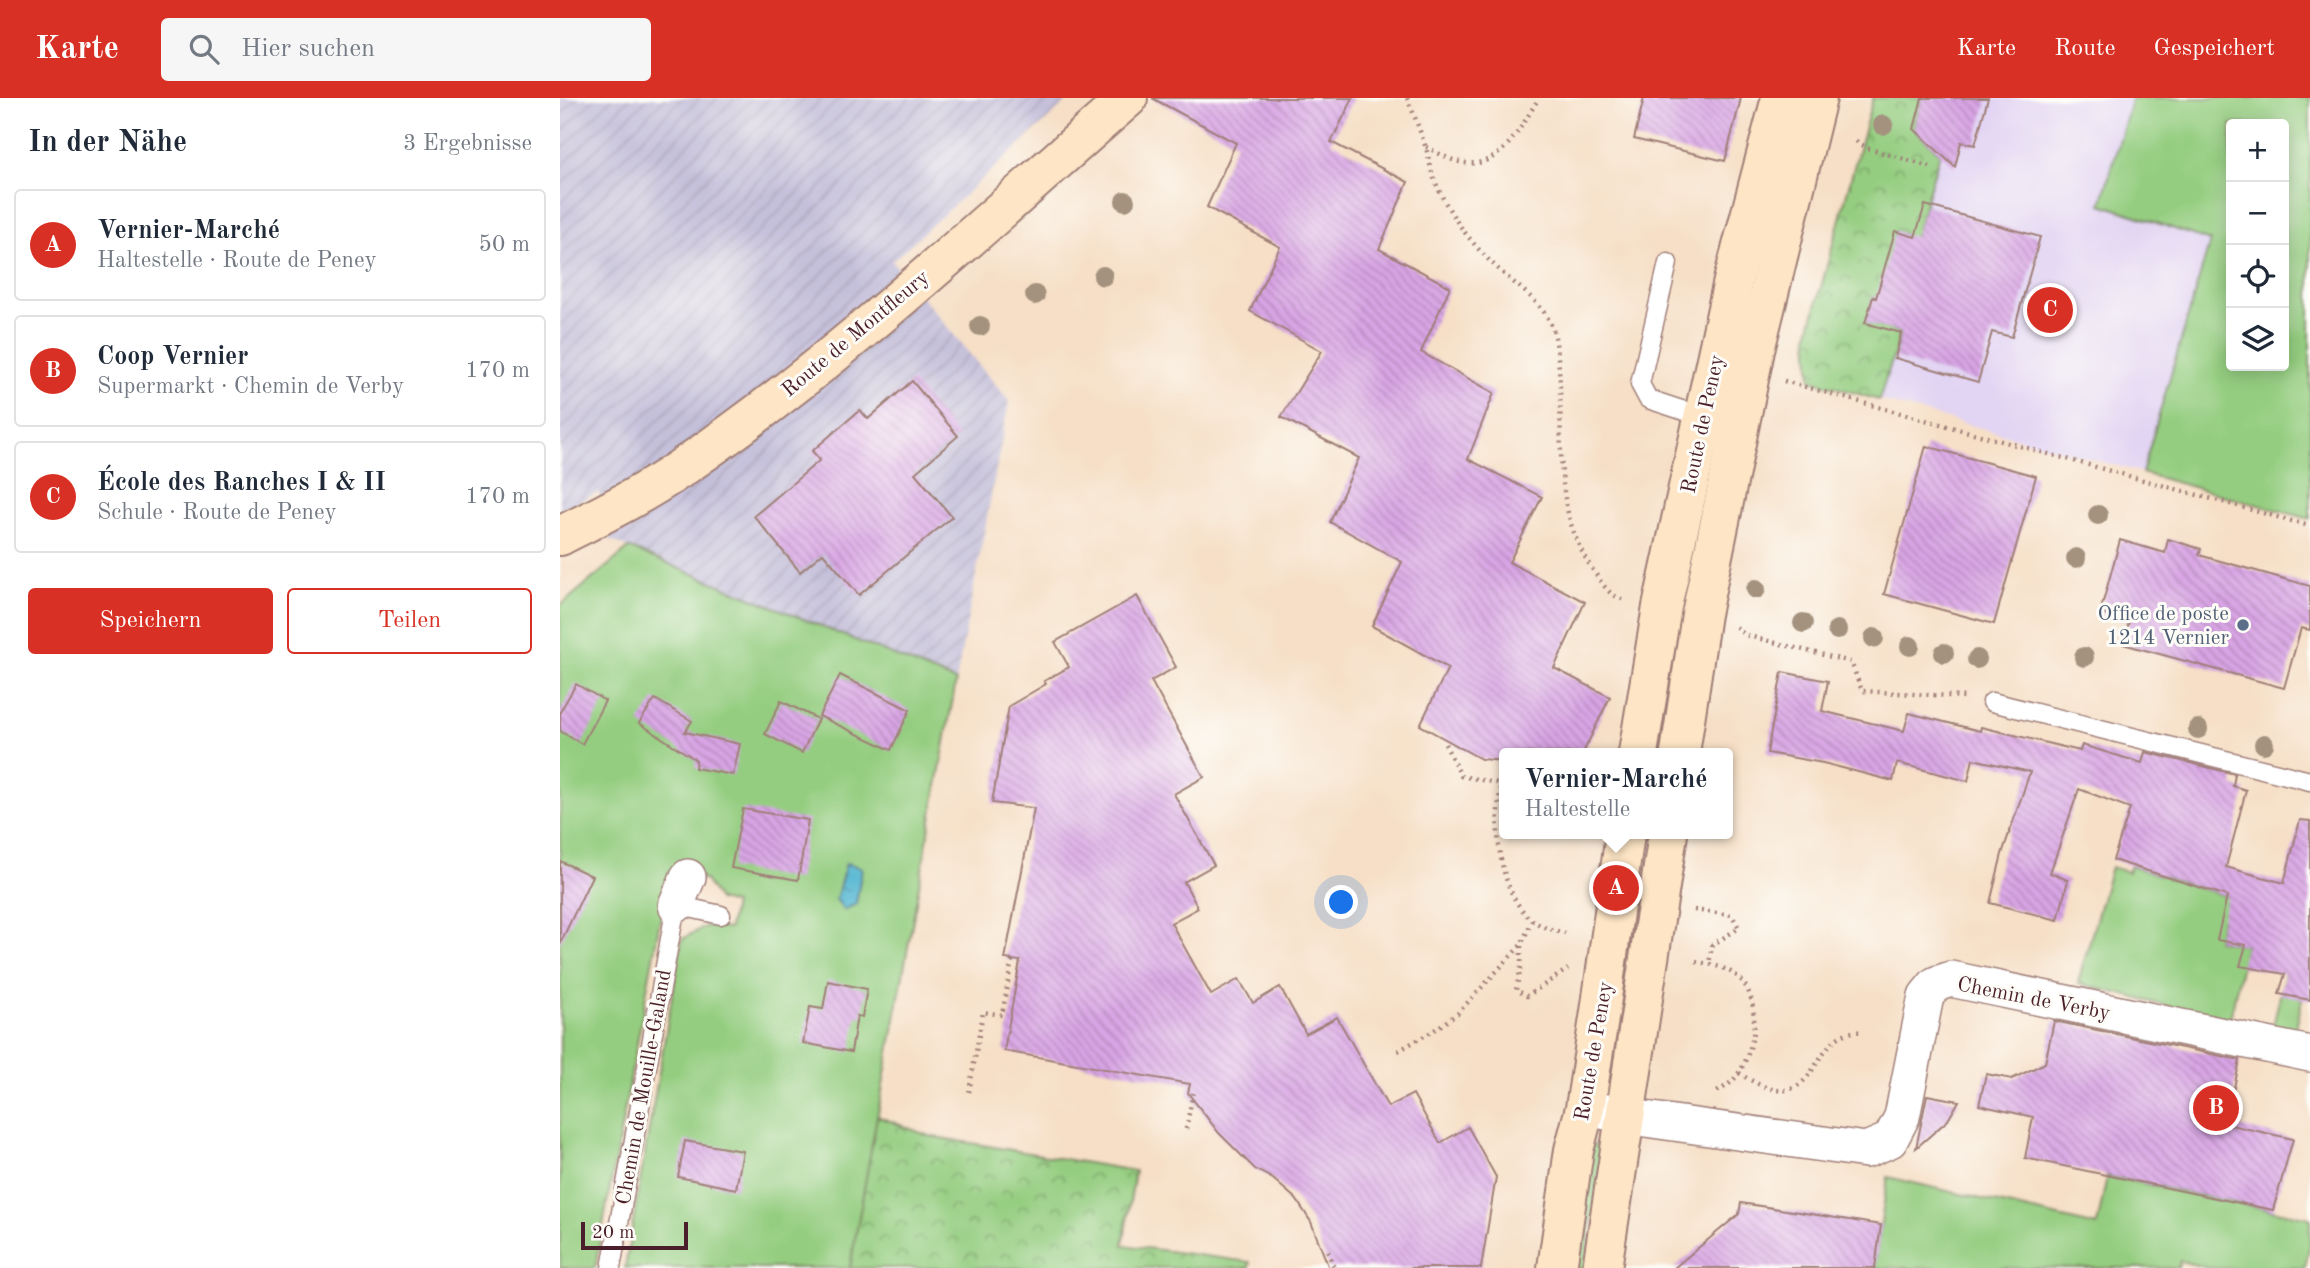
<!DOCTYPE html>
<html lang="de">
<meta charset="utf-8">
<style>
body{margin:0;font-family:"Old Standard TT",serif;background:#f6f6f7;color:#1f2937}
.controls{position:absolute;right:21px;top:21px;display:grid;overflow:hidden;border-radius:7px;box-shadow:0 4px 18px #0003}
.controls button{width:63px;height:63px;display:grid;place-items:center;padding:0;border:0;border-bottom:2px solid #e0e1e3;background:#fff;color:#1f2937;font:35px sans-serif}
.scale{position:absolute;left:21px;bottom:18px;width:107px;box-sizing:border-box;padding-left:7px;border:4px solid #4a1f2b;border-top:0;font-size:19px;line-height:24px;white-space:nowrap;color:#4a1f2b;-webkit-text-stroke:5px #fdfcf7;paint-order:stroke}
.you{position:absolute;left:782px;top:805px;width:24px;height:24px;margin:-18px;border:5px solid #fff;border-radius:50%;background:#1a73e8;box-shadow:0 0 0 10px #1a73e833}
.badge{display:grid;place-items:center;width:46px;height:46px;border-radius:50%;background:#d93025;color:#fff;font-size:23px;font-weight:700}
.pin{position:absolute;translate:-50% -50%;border:4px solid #fff;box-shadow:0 2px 7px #0006}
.popup{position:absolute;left:939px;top:650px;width:234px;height:91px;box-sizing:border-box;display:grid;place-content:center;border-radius:7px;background:#fff;filter:drop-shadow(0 2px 5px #0005);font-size:23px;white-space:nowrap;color:#747a83}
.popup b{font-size:26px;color:#1f2937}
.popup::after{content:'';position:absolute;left:50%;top:100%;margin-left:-14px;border:14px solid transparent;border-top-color:#fff}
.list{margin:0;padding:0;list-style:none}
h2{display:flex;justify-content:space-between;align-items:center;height:91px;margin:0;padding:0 28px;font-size:30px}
h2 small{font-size:23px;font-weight:400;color:#747a83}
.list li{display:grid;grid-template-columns:46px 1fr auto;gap:21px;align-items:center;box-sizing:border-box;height:112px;margin:0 14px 14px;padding:0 14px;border:2px solid #e0e1e3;border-radius:7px}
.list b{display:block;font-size:26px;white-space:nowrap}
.list p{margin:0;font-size:23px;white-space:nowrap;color:#747a83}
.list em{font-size:23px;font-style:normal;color:#747a83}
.actions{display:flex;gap:14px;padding:21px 28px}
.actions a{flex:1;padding:16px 0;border:2px solid #d93025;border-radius:7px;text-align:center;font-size:24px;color:#d93025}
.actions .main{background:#d93025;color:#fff}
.icon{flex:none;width:38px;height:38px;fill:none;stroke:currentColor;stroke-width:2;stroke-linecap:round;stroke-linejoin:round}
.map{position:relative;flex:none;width:1750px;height:1170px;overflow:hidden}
header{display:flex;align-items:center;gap:42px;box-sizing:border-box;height:98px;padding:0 35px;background:#d93025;color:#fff}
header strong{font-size:33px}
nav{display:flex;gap:38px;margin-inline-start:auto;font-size:24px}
.search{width:490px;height:63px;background:#f6f6f7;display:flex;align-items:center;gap:18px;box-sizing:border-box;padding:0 24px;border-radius:7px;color:#747a83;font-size:26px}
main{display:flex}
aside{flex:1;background:#fff}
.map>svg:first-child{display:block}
.built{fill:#e2d4f3;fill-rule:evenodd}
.industrial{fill:url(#industrial-furrows)}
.green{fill:#94cd80;stroke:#6f7656;stroke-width:2;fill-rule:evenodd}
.park{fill:url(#park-crowns);stroke:#6f7656;stroke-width:2}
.water{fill:url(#water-ripples);stroke:#4e6a7e;stroke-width:2}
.building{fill:url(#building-back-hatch)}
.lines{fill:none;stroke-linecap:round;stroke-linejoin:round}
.lane-casing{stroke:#a07f78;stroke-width:21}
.street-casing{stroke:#a07f78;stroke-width:38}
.secondary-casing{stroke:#a07f78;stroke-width:42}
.path{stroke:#a07f78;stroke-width:4.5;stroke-dasharray:2 5;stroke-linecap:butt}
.lane{stroke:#fff;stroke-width:18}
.street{stroke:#fff;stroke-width:35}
.secondary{stroke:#fde5c5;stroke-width:38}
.tree{fill:#a4927e}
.service-dot{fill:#5c6f8a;stroke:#fdfcf7;stroke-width:2.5}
.labels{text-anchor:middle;stroke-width:6;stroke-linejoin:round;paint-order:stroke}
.street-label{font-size:21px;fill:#4a1f2b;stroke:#fdfcf7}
.service-label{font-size:21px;fill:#4e5e75;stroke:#fdfcf7;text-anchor:end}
</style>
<header>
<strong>Karte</strong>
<div class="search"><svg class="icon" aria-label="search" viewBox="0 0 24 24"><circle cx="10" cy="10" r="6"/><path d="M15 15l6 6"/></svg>Hier suchen</div>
<nav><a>Karte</a><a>Route</a><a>Gespeichert</a></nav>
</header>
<main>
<aside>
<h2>In der Nähe<small>3 Ergebnisse</small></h2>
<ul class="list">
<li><span class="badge">A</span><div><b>Vernier-Marché</b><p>Haltestelle · Route de Peney</p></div><em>50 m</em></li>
<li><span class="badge">B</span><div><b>Coop Vernier</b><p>Supermarkt · Chemin de Verby</p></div><em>170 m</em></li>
<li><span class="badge">C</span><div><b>École des Ranches I &amp; II</b><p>Schule · Route de Peney</p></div><em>170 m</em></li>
</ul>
<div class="actions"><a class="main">Speichern</a><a>Teilen</a></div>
</aside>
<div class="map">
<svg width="1750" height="1170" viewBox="0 0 1750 1170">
<defs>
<pattern id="industrial-furrows" width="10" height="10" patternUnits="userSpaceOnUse" patternTransform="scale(1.75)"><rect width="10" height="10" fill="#c5c0da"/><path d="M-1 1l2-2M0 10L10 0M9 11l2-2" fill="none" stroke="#aba5bb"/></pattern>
<pattern id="park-crowns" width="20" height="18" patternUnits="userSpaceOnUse" patternTransform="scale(1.75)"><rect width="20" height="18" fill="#94cd80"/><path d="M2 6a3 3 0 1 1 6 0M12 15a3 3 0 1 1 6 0" fill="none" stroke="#7ba669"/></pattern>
<pattern id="water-ripples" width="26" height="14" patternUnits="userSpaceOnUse" patternTransform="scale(1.75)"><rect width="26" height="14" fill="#52b6d1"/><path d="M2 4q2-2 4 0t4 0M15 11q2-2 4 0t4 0" fill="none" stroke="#4693aa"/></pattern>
<pattern id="building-back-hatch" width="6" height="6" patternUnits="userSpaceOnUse" patternTransform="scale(1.75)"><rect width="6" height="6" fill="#d9a5e5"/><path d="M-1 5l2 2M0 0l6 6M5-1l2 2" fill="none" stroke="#b286ba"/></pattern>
</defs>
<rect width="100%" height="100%" fill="#fdfcf7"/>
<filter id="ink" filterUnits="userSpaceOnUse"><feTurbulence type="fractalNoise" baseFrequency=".0143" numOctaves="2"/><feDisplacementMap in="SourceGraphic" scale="14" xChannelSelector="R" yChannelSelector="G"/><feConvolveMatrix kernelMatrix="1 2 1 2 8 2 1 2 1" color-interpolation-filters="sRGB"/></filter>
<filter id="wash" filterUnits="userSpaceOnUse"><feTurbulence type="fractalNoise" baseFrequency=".00686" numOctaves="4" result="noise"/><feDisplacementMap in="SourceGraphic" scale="28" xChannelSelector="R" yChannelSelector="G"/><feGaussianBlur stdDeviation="1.57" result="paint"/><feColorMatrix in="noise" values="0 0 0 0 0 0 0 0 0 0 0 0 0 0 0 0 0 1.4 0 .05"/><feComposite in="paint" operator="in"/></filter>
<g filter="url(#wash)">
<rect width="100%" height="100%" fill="#f6dfc6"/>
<path class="built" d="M1362,0H1750V421L1319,302L1341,235L1305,225L1313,199L1355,139L1380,56L1354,31ZM1671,26H1724V268H1671Z"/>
<path class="industrial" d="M0,0H511L332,163L449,303L396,583L50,442L39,394L0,412Z"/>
<g class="green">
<path d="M1572,0H1750V421L1582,375L1650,143L1541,106ZM1671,26H1724V268H1671Z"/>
<path d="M69,450L396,583L290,1170H65L122,841L146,828L169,831L174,806L158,802L145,782L109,774L35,1170H0V508Z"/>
<path d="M1571,768L1679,802L1680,824L1662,821L1657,842L1686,847L1670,921L1615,910L1518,885L1551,769L1568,774Z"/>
<path d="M1725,876L1747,881L1734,938L1712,933Z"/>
<path d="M1036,1046L1042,1050L1025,1170H1012L1032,1048Z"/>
<path d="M1547,1078L1750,1120V1146L1745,1170H1648L1620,1163L1618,1170H1314L1328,1079L1537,1128Z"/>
</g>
<g class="park">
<path d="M1313,0H1362L1354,31L1380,55L1355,139L1316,200L1313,199L1306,224L1341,235L1319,302L1251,282L1248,237Z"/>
<path d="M317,1018L369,1038L575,1073L563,1147L690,1164L689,1170H290Z"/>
</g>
<path class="water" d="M286,765L302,770L296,806L284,812L276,801Z"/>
<g id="blocks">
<g class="building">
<path d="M592,0H793L771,44L848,84L819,151L890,189L861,254L934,295L908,361L982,399L949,464L1025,504L994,570L1050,599L1023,655H944V663L921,661L860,627L888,570L812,528L842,464L770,424L799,360L721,319L762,253L690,213L720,149L647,109L676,45Z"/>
<path d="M1084,0H1181L1165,63L1074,41Z"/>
<path d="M1362,0H1428L1415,47L1401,44L1395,69L1354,31Z"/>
<path d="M1365,107L1480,139L1452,239L1432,234L1418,284L1335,260L1341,235L1305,225L1313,199L1316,200L1335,133L1355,139Z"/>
<path d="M352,283L398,338L355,375L392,419L299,497L263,455L240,474L194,418L260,362L252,353L300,312L308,321Z"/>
<path d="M1366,348L1476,378L1434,526L1324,496Z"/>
<path d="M1608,441L1641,451L1639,457L1750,488V532L1741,530L1724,590L1563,546L1569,524L1540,515L1560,442L1605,455Z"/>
<path d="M577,498L616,569L591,583L644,679L614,696L654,767L624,784L638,810L611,825L651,897L679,881L693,905L720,889L746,936L777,919L828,1009L853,996L880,1045L908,1029L936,1079L921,1170H769L751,1124L736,1101L713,1081L695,1071L659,1035L628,995L630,986L444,953L460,863L445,861L474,710L432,705L449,608L486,586L484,583L509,569L495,544Z"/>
<path d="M1222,574L1268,583L1262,613L1344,633L1349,615L1420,633L1421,629L1520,653L1522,647L1582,665L1585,654L1675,676L1673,688L1686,692L1666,769L1724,785L1740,722L1750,723V902L1719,896L1725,876L1680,868L1686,847L1657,842L1667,798L1553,762L1570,710L1519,691L1490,775L1508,782L1498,822L1430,805L1442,756L1470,674L1413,661L1408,683L1337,665L1333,683L1263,665L1207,655Z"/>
<path d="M280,577L350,612L331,652L259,618Z"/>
<path d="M16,586L45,603L22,646L0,633V614Z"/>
<path d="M95,601L132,623L125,634L180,646L173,677L135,670L136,662L79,625Z"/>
<path d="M221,603L258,621L242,655L205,636Z"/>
<path d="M183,711L248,722L238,782L171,770Z"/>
<path d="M0,763L32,778L0,846Z"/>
<path d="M268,883L307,891L302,919L297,918L291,954L243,945L250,909L263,911Z"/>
<path d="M1494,923L1680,962L1666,1026L1733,1041L1713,1112L1465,1060L1473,1019L1419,1007L1426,976L1452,981L1485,965Z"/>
<path d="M1367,997L1399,1003L1388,1022L1356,1050Z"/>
<path d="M125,1043L183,1053L176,1091L118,1079Z"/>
<path d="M1181,1105L1321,1127L1315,1170H1114L1179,1116Z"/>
</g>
</g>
</g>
<g filter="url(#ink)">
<use href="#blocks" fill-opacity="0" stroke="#a07f78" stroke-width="2"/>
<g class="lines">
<defs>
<g id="lane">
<path d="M1108,165L1080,286L1088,301L1143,319"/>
<path d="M1432,604L1750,683"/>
<path d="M51,1170L116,807L161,817"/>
</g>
<g id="street">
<path d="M116,807L128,779"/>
<path d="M1025,1010L1085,1021L1306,1052L1330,1042L1342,1019L1366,898L1376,886L1391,881L1750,956"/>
</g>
<g id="secondary">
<path d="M0,438C41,417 82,397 120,371C278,264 424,126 568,0"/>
<path d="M1078,655L1102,509L1173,183L1221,0"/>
<path d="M1120,655L1141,516L1195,252L1257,0"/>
<path d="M997,1170L1014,1052L1025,1010L1040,914L1065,736"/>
<path d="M1042,1170L1108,736"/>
</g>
</defs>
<use href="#lane" class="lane-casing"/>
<use href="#street" class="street-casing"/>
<use href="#secondary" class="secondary-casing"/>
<g class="path">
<path d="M847,0C854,16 860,33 866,50C869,61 871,74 876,85C888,115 911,145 934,167C956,189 988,205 995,239C1010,320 983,402 1035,475C1044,488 1050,499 1066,502"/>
<path d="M1296,43L1307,50L1370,69"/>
<path d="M866,49C875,53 886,60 896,63C940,76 959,31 979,0"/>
<path d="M1224,283L1750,428"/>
<path d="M1176,529L1185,537L1291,564L1302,593L1407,599"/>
<path d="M885,646L901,678L942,686"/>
<path d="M944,687L942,686C932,725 938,799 975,824C984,830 994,832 1005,835"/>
<path d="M1134,812L1172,817L1179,830L1152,847L1149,866"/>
<path d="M961,848V869L956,892L967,898L1008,871"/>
<path d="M1136,864C1152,866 1170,870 1181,882C1202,906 1195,952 1178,976C1173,984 1165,989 1157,994"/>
<path d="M838,953L873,933L898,915L961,847L972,823"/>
<path d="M1179,975C1265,1032 1244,929 1302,934"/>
<path d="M409,994L423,914L442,917L452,862"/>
<path d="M626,1031L633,995"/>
<path d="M768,1153L774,1170"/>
</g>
<use href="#lane" class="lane"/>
<use href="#street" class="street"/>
<use href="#secondary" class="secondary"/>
</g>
<g class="tree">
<circle cx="1323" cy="27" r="10"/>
<circle cx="565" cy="103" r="10"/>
<circle cx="543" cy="178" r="10"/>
<circle cx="475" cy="197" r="10"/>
<circle cx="420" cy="228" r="10"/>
<circle cx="1538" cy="417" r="10"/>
<circle cx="1516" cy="460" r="10"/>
<circle cx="1196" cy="491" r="10"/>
<circle cx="1243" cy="525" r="10"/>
<circle cx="1277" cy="532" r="10"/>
<circle cx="1314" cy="540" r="10"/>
<circle cx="1350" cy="548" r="10"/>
<circle cx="1384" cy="555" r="10"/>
<circle cx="1524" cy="559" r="10"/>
<circle cx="1417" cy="561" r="10"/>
<circle cx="1638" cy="631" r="10"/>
<circle cx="1704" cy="646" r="10"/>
</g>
</g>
<circle class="service-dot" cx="1683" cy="527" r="7"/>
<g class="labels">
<g class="street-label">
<text transform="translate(295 235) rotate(-40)" y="7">Route de Montfleury</text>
<text transform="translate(1142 326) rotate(-78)" y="7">Route de Peney</text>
<text transform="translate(1474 900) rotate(11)" y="7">Chemin de Verby</text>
<text transform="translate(1033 953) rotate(-80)" y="7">Route de Peney</text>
<text transform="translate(83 989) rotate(-80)" y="7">Chemin de Mouille-Galand</text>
</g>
<g class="service-label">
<text x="1669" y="522">Office de poste<tspan x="1669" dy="24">1214 Vernier</tspan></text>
</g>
</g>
</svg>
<div class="controls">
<button>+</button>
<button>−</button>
<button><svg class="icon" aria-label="locate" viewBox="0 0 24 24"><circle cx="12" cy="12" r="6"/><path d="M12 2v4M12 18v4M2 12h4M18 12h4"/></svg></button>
<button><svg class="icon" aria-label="layers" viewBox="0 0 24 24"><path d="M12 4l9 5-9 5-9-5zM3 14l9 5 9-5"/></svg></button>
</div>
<div class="scale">20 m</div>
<div class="you"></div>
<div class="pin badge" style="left:1056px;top:790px">A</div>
<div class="popup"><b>Vernier-Marché</b>Haltestelle</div>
<div class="pin badge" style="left:1656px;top:1010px">B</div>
<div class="pin badge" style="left:1490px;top:212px">C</div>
</div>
</main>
